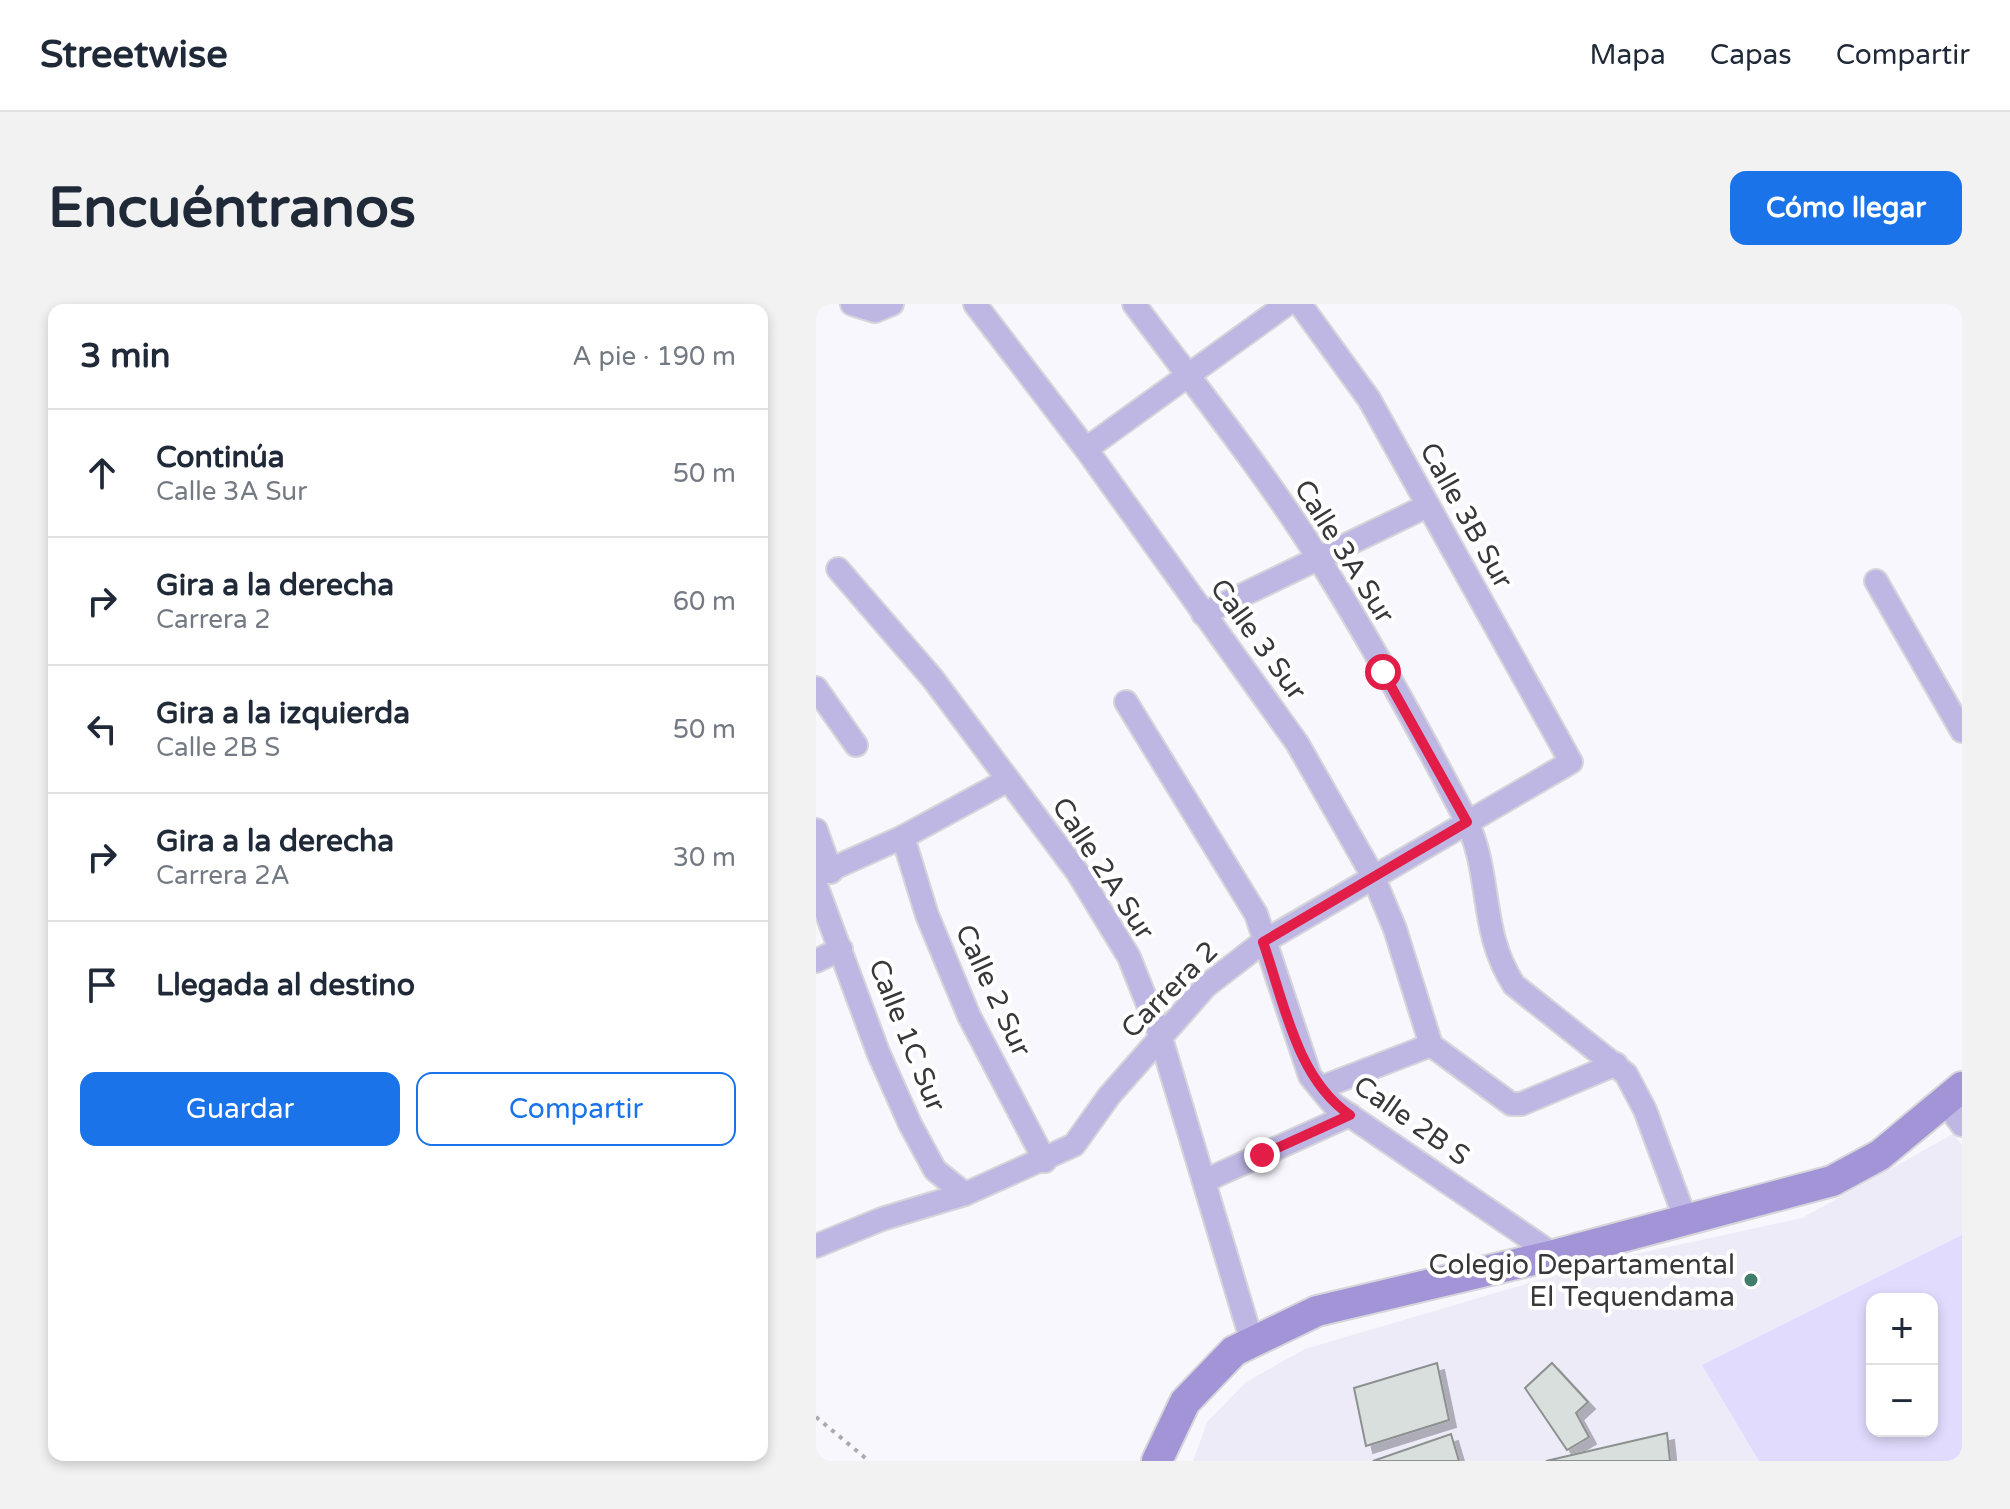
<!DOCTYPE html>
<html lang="es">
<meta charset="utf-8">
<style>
body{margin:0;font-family:"Varela Round",sans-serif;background:#f2f2f3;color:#1f2937}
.controls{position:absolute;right:24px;bottom:24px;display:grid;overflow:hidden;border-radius:16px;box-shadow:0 4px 12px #0003}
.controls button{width:72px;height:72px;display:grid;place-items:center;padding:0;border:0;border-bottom:2px solid #e0e1e3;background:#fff;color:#1f2937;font:40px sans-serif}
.stop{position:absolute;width:24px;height:24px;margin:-18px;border:6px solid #e11d48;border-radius:50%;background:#fff}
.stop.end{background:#e11d48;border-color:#fff;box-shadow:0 2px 8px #0008}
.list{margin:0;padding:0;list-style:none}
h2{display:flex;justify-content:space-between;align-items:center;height:104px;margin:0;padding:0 32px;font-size:34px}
h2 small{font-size:26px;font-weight:400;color:#747a83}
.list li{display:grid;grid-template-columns:52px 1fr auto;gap:24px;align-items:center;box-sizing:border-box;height:128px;padding:0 32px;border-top:2px solid #e0e1e3}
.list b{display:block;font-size:30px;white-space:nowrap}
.list p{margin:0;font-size:26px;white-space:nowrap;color:#747a83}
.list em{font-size:26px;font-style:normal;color:#747a83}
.actions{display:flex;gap:16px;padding:24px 32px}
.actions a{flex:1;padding:18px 0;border:2px solid #1a73e8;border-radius:16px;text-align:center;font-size:28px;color:#1a73e8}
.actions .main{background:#1a73e8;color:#fff}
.icon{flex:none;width:44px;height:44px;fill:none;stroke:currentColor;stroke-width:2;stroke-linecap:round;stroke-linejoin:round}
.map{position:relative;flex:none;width:1146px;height:1157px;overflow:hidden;border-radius:16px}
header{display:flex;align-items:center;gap:48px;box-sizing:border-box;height:112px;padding:0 40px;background:#fff;border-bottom:2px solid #e0e1e3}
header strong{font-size:38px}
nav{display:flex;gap:44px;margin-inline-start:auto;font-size:28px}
.intro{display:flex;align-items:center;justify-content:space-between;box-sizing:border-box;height:192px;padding:0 48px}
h1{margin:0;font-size:56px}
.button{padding:20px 36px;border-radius:16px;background:#1a73e8;color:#fff;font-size:28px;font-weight:700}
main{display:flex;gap:48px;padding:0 48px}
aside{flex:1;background:#fff;border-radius:16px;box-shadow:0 4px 12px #0003}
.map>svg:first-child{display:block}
.built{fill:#edebf8;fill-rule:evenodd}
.green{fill:#e1dbfd;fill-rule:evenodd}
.building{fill:#d8dfdc;stroke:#8b918f;stroke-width:2;filter:url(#shadow)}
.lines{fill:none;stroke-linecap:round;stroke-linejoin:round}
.minor-casing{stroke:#d5d5da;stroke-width:26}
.secondary-casing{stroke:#d5d5da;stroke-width:34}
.path{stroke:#aaaaae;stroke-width:4;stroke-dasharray:4 6;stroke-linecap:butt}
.minor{stroke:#beb6e3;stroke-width:22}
.secondary{stroke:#a294d7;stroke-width:30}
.route{stroke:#e11d48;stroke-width:10}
.poi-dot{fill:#3f7e6c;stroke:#fff;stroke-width:3}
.labels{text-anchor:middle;stroke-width:8;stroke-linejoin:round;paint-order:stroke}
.street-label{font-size:28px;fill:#38383a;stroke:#fff}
.poi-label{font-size:28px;fill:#38383a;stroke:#fff;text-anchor:end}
</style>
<header>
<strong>Streetwise</strong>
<nav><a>Mapa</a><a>Capas</a><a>Compartir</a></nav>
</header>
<div class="intro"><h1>Encuéntranos</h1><a class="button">Cómo llegar</a></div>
<main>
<aside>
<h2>3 min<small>A pie · 190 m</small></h2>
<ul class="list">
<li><svg class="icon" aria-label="ahead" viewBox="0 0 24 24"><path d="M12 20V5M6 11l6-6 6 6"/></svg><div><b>Continúa</b><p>Calle 3A Sur</p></div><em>50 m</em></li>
<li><svg class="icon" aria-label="right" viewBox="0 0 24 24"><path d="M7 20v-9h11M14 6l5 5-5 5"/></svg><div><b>Gira a la derecha</b><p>Carrera 2</p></div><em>60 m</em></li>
<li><svg class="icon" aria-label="left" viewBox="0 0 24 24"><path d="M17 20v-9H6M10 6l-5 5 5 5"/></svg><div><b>Gira a la izquierda</b><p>Calle 2B S</p></div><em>50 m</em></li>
<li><svg class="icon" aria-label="right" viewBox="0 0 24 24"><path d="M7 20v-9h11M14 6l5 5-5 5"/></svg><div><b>Gira a la derecha</b><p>Carrera 2A</p></div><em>30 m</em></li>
<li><svg class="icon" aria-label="arrive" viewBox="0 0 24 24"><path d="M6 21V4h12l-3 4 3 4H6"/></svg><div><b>Llegada al destino</b></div></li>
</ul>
<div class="actions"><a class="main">Guardar</a><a>Compartir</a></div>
</aside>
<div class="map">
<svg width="1146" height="1157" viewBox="0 0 1146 1157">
<defs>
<filter id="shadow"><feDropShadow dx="7" dy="7" stdDeviation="0" flood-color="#0004"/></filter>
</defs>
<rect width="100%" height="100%" fill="#f8f7fd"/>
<path class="built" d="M1137,830L1146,841V1157H377L391,1118L430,1078L489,1045L788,957L986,914ZM1056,995H1116V1127H1056Z"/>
<path class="green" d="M1146,931V1157H943L886,1061ZM1056,995H1116V1127H1056Z"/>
<g class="building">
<path d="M621,1059L633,1116L550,1142L538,1084Z"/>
<path d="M736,1059L772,1098L760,1109L773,1133L751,1146L709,1084Z"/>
<path d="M851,1129L854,1157H730Z"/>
<path d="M635,1130L643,1157H557Z"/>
</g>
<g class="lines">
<defs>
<g id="minor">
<path d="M36,0L59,7L76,0"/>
<path d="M159,0L270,145L481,439L557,572L579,625L615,741"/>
<path d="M318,0C381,84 448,167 503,255C555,338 604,427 649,514C677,569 662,626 698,681L810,770L829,806L869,914"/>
<path d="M270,145L471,0"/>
<path d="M22,265L117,375L262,569L313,653L344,731L436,1038"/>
<path d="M1060,277L1146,427"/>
<path d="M387,310L611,202"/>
<path d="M0,384L40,441"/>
<path d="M310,398L440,610L494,772L517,800L738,951"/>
<path d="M0,526L15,568"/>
<path d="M87,533L111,611L153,712L229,857"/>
<path d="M0,572L87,533L192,476"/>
<path d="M0,581L62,748L94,820L119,866L149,890"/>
<path d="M0,657L25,645"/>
<path d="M615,741L695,800H705L800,760"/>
<path d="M504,784L615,741"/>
<path d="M1128,797L1146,821"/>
<path d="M388,877L534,811"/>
<path d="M0,942L66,915L149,890L258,841L293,792L390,682L447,638L755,458L553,95L484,0"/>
</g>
<path id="secondary" d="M341,1157L369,1098L418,1047L501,1007L738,951L1016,877L1064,851L1146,783"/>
</defs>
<use href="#minor" class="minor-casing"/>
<use href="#secondary" class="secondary-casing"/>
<path class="path" d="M0,1113L53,1157"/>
<use href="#minor" class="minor"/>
<use href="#secondary" class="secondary"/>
</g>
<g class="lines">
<path class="route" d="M446,851L534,811C480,774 468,697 447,638L651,518L567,368"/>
</g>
<circle class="poi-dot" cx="935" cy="976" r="8"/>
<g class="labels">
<g class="street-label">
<text transform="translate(651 211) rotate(61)" y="10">Calle 3B Sur</text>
<text transform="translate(529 247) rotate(58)" y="10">Calle 3A Sur</text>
<text transform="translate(443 335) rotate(54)" y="10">Calle 3 Sur</text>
<text transform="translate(288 564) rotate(57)" y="10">Calle 2A Sur</text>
<text transform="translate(353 685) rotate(-45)" y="10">Carrera 2</text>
<text transform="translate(178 686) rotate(65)" y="10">Calle 2 Sur</text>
<text transform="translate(92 731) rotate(68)" y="10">Calle 1C Sur</text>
<text transform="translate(596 816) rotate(35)" y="10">Calle 2B S</text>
</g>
<g class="poi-label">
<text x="919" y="970">Colegio Departamental<tspan x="919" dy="32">El Tequendama</tspan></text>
</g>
</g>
</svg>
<div class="controls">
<button>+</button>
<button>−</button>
</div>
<div class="stop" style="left:567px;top:368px"></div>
<div class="stop end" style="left:446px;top:851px"></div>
</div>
</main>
